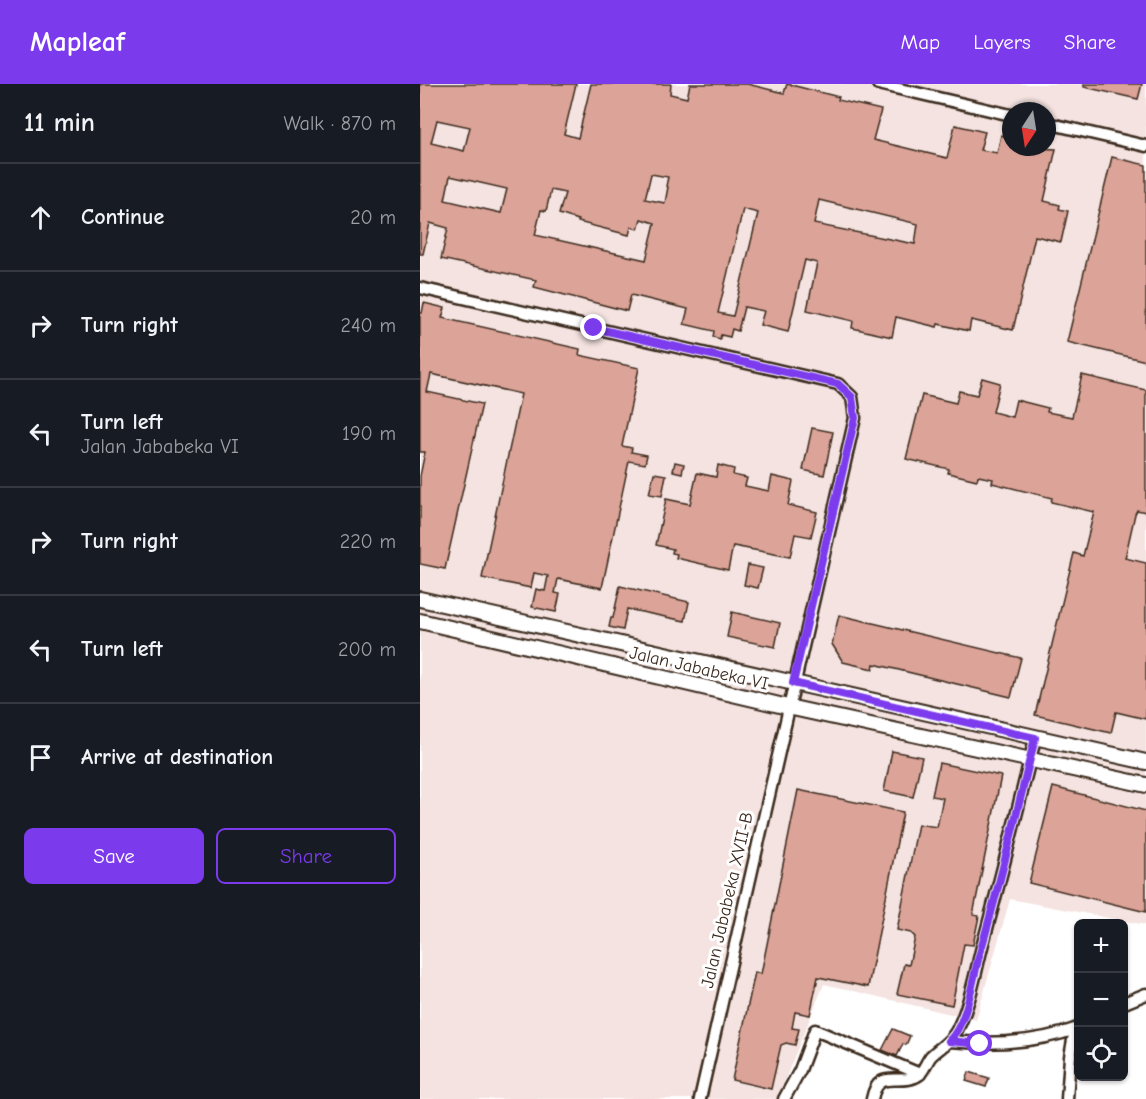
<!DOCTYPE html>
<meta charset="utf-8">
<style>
body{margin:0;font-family:"Comic Neue",sans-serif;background:#20242c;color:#f1f3f6}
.controls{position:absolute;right:18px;bottom:18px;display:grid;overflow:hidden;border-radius:9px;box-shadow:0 2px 4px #0004}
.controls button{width:54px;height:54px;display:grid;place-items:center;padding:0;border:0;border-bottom:2px solid #363941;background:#171b24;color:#f1f3f6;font:30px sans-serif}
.compass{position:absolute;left:582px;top:18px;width:54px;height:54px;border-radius:50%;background:#171b24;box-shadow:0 2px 4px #0004;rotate:192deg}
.stop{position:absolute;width:18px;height:18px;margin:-14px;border:4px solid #7c3aed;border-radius:50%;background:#fff}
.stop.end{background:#7c3aed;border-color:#fff;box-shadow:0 2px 6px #0008}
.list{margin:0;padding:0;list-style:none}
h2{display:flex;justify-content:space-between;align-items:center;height:78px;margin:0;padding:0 24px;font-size:26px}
h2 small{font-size:20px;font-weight:400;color:#9ea1a6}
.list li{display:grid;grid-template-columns:39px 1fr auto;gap:18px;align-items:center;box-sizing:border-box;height:108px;padding:0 24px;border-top:2px solid #363941}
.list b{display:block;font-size:22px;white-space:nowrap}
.list p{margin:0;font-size:20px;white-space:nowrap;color:#9ea1a6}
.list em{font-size:20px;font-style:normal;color:#9ea1a6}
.actions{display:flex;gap:12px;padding:18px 24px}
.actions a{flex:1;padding:14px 0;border:2px solid #7c3aed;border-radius:9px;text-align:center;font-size:21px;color:#7c3aed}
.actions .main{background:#7c3aed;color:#fff}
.icon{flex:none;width:33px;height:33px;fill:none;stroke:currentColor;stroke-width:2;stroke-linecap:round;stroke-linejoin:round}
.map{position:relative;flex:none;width:726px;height:1015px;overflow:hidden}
header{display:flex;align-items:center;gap:36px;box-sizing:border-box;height:84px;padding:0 30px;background:#7c3aed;color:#fff}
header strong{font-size:28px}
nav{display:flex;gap:33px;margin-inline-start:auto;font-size:21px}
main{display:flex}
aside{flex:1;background:#171b24}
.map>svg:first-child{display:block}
.built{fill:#f4e3e0;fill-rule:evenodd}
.building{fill:#dca398;stroke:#3b2a1e;stroke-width:1.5;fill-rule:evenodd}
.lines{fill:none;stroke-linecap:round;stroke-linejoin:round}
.minor-casing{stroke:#3b2a1e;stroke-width:15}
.tertiary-casing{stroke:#3b2a1e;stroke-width:18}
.minor{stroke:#fff;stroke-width:10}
.tertiary{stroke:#fff;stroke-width:14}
.route{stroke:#7c3aed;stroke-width:8}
.labels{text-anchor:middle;stroke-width:6;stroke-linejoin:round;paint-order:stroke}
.street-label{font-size:18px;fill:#3b2a1e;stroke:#fff}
</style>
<header>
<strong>Mapleaf</strong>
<nav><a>Map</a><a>Layers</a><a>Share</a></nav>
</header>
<main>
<aside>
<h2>11 min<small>Walk · 870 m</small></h2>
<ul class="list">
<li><svg class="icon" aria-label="ahead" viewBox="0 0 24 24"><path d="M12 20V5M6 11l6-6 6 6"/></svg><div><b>Continue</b></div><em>20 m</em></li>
<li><svg class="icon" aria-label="right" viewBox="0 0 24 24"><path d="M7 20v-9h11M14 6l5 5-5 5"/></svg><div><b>Turn right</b></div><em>240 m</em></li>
<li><svg class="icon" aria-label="left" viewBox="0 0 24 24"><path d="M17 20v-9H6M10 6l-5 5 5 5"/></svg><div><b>Turn left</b><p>Jalan Jababeka VI</p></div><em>190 m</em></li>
<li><svg class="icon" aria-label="right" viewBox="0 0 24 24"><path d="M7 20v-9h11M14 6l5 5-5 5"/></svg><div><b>Turn right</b></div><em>220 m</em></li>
<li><svg class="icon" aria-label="left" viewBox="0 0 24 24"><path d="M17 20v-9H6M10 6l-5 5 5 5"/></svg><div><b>Turn left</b></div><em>200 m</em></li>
<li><svg class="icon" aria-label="arrive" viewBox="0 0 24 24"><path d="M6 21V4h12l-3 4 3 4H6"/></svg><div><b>Arrive at destination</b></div></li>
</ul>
<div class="actions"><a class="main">Save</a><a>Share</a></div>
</aside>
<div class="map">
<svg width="726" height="1015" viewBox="0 0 726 1015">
<rect width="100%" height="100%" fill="#fff"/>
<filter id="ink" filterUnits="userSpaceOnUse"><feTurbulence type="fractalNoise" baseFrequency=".0167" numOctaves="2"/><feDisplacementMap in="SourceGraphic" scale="12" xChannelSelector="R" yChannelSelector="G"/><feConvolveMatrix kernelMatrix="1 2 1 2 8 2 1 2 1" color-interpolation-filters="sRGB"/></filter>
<g filter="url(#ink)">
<path class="built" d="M0,0H726V841L590,815L556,936L404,900L357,1015H0ZM591,27H627V63H591Z"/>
<g class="building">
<path d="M0,0H156L144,50L158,54L171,0H251L250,10L267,14L270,0H327L364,9L367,0L419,13L418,16L461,26L453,56L527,74L535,41L565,48L560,66L577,69L581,51L591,54V63L636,65L624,117L640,121L639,125L648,127L641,158L615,152L593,246L551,236L549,247L518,240L517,243L476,233L472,253L432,244L433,237L387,226L397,179L385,176L368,248L340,241L344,227L324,223L318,247L312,245L310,253L301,251L300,255L293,253L294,247L264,240L268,225L211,211L207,227L114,203L116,196L21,175L28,144L10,139L3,170H0ZM17,36L50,43L44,67L11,59ZM231,90L248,93L246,102L248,103L245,119L225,115ZM30,92L87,105L81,129L25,116ZM131,106L145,109L139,130L158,136V138L209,151L211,143L218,145L221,135L235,139L226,176L115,151L121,126L126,127ZM399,116L498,140L495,160L394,140ZM323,125L338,129L313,232L298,229Z"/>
<path d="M664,0H722L718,15L664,3Z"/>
<path d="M692,73L726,81V277L647,258Z"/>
<path d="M4,219L25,224L22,234L160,265L159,271L219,284L202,362L212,364L211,368L227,371L225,380L209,377L182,504L138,495L135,509L140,510L136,528L112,523L116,505L125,507L128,492L114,489L111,504L62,494L101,310L11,290L7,308L62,320L25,485L0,480V392L5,368H0V229H2Z"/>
<path d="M662,291L726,306V428L717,426L715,430L705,474L726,479V635L696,628L691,649L615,631L654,469L663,472L674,428L631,418L632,414L572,399L573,395L558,392L557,396L528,389L529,385L486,375L502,311L536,319L539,307L557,311L562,294L580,299L573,328L592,333L596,316L628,324L627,328L652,333Z"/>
<path d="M392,344L413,348L404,391L383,386Z"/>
<path d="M255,378L264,380L262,389L253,387Z"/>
<path d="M298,381L314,385L313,391L327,394L325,402L349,407L352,392L373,397L368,421L397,428L391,453L375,450L370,473L313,462L308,486L256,474L257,470L252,469L253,465L236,461L246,415L270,420L277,389L296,393Z"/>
<path d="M234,389L246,391L242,412L229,410Z"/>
<path d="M328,481L343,484L338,504L324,501Z"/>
<path d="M200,502L269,518L265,537L207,525L203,546L189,543L191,534H193Z"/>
<path d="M312,528L360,539L355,563L307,553Z"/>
<path d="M419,531L601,574L591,613L454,580L453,585L423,578L412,560Z"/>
<path d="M472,667L502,673L493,713L464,707Z"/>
<path d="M519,679L581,692L553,831L559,832L553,861L544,860L532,921L477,910L484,880L489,881L495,853L491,849L477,846L498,740L517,743L523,714L512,712Z"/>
<path d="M633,703L726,727V828L609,799Z"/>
<path d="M378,706L483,728L448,903L398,893L390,931L375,928L372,944L379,945L375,961L366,959L361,961L351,1005L312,996L335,888L341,890Z"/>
<path d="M473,945L490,952L486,961L483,960L477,972L462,966Z"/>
<path d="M549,988L569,994L566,1003L546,997Z"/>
</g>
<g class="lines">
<defs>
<g id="minor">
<path d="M458,0L591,31"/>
<path d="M627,39L726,62"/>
<path d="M0,204L418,300L432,313L435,334L280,1015"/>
<path d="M704,919L726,910"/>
<path d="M529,957C573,961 617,959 658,944"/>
<path d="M364,1015L380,986L395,946L500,990"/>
<path d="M452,1015C458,985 476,1001 495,993C503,990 506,978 511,972C520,963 531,958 537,946C550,921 555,890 562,863C581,794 598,724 615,655"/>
<path d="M647,1015L650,973L655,945"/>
</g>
<g id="tertiary">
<path d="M0,515L726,678"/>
<path d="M0,537L368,623L726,701"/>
</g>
</defs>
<use href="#minor" class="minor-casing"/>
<use href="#tertiary" class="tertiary-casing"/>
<use href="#minor" class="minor"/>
<use href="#tertiary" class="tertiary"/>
</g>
</g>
<g class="lines" filter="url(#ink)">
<path class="route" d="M174,244L418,300L432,313L435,334L373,599L615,654C597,729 579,803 558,876C552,900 546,941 529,957L560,960"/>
</g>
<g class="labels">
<g class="street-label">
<text transform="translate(279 584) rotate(13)" y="6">Jalan Jababeka VI</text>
<text transform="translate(307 816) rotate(-77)" y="6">Jalan Jababeka XVII-B</text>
</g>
</g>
</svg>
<div class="controls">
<button>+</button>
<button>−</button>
<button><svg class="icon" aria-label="locate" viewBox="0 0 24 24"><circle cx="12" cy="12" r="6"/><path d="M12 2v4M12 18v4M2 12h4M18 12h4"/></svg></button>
</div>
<svg class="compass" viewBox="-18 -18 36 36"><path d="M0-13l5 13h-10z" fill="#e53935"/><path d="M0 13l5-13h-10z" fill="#9ea1a6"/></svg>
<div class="stop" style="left:560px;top:960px"></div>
<div class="stop end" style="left:174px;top:244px"></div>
</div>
</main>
